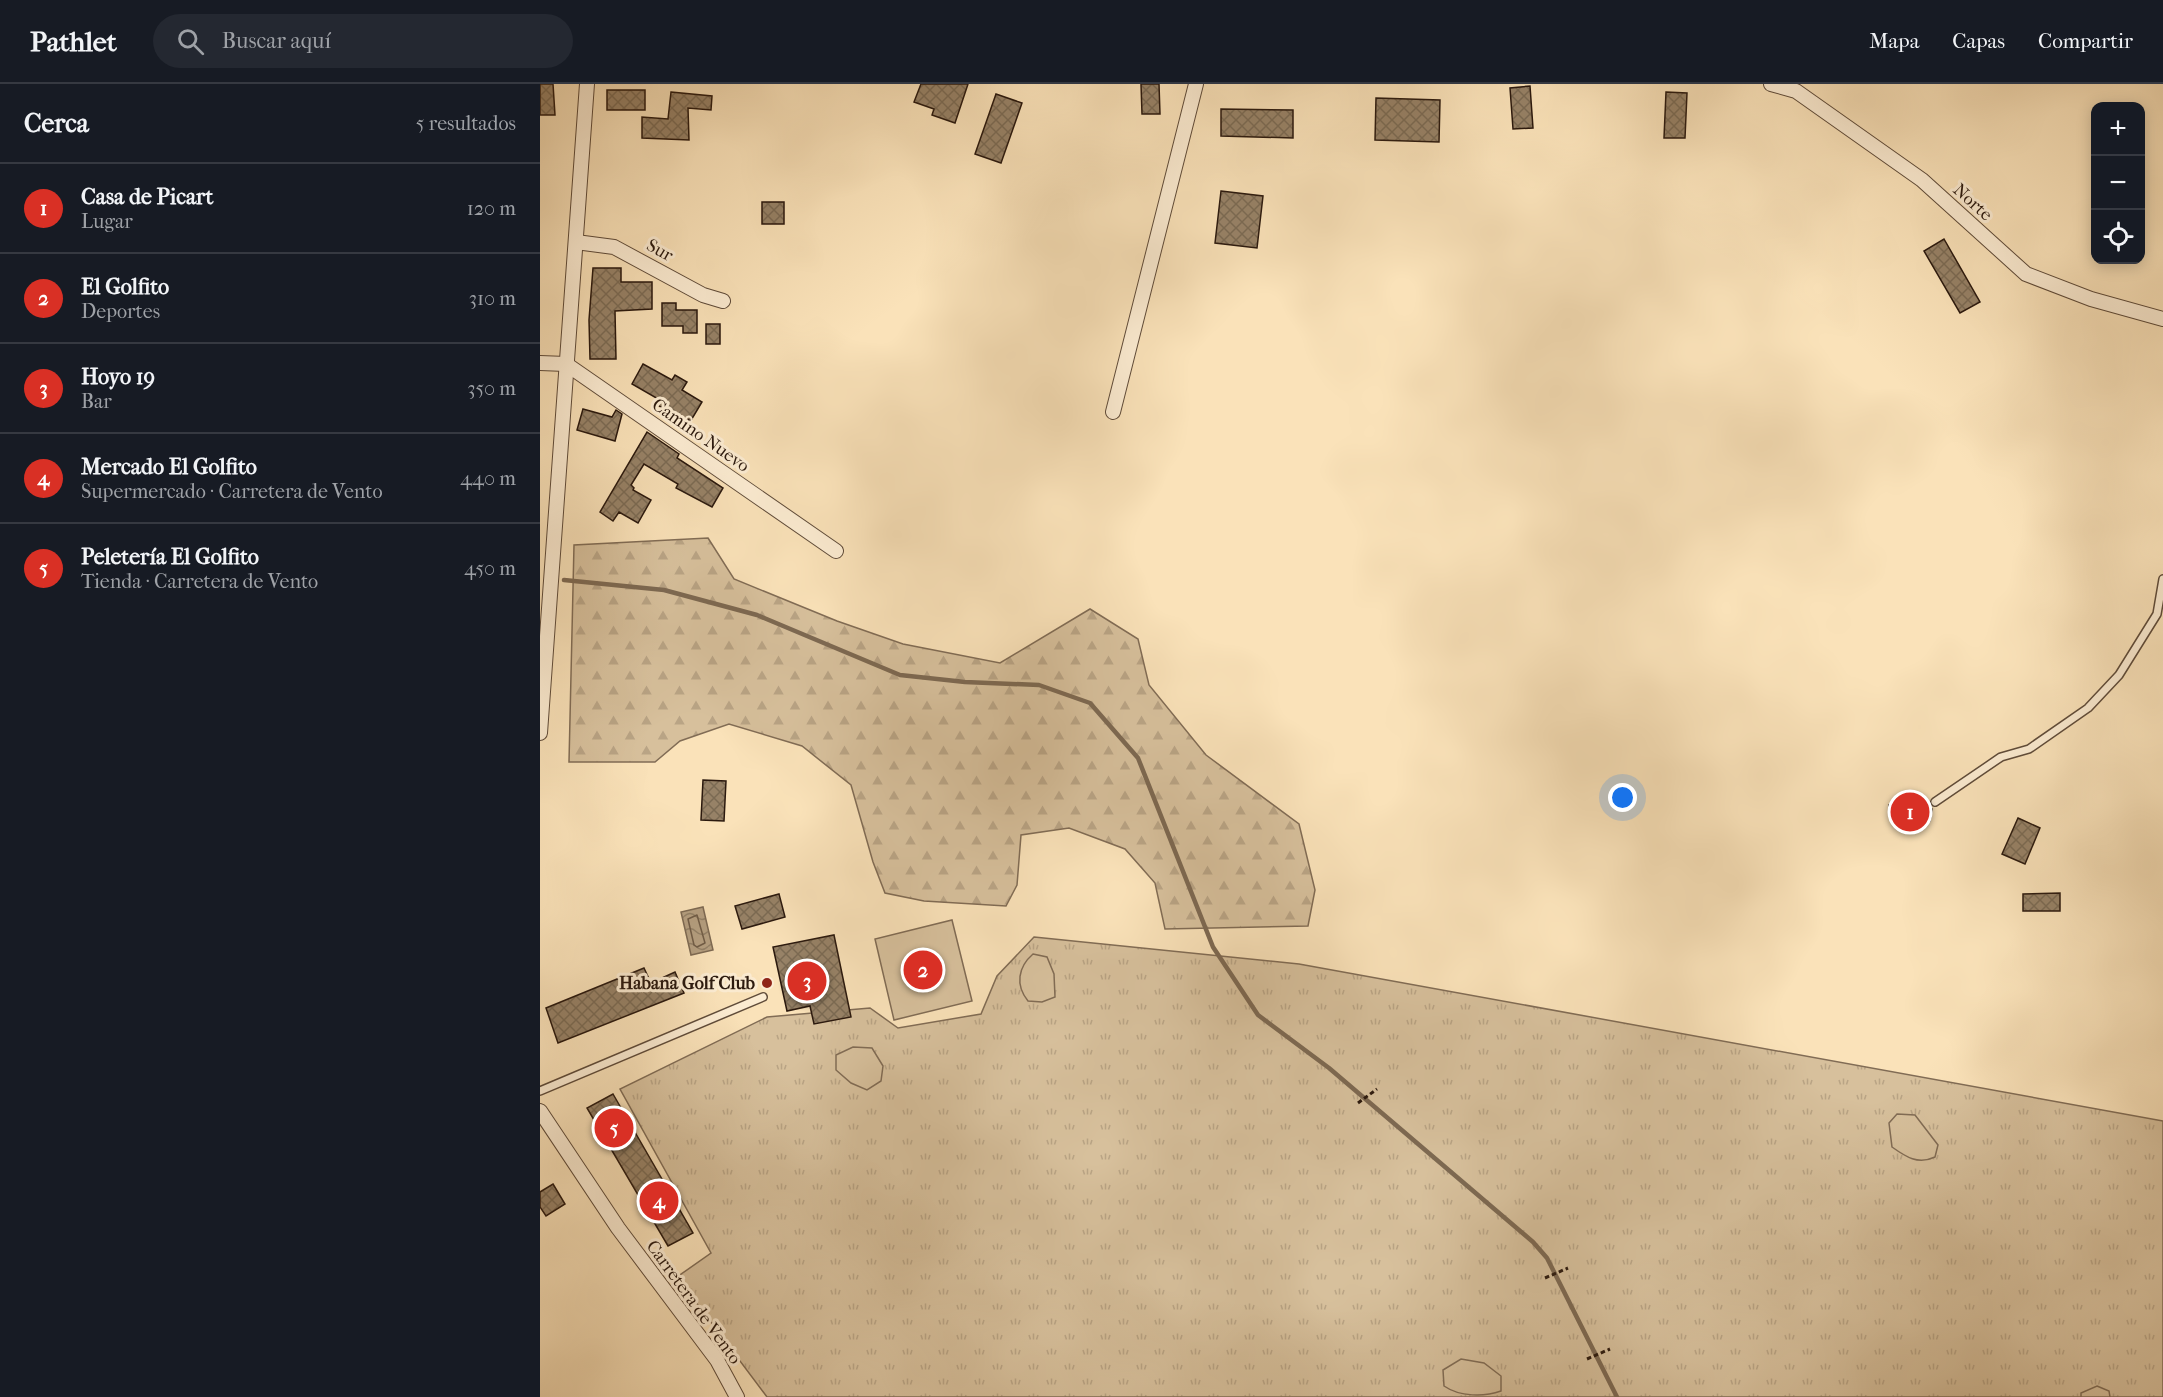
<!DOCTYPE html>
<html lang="es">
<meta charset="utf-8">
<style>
body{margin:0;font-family:"IM FELL French Canon",serif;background:#242831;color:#f1f3f6}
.controls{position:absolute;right:18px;top:18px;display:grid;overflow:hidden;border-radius:12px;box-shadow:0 3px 15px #0003}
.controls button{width:54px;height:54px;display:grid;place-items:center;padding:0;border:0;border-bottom:2px solid #363941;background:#171b24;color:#f1f3f6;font:30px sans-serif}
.you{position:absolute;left:1083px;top:714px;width:21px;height:21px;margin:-15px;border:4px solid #fff;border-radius:50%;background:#1a73e8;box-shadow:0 0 0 9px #1a73e833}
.badge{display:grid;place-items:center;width:39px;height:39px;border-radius:50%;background:#d93025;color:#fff;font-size:20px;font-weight:700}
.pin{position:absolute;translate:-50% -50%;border:3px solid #fff;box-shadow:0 2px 6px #0006}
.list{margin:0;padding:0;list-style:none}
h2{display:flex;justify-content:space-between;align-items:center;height:78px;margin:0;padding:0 24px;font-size:26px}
h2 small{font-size:20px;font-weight:400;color:#9ea1a6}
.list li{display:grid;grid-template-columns:39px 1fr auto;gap:18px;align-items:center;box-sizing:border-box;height:90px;padding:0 24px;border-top:2px solid #363941}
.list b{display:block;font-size:22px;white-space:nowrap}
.list p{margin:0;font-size:20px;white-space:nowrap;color:#9ea1a6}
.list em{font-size:20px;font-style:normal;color:#9ea1a6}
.icon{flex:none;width:33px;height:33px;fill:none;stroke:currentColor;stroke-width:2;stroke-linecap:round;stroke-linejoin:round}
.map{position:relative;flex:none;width:1623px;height:1313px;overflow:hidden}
header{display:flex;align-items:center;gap:36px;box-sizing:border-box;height:84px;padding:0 30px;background:#171b24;border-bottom:2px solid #363941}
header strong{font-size:28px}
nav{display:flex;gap:33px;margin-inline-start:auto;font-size:21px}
.search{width:420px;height:54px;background:#242831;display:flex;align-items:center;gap:15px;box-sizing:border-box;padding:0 21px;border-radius:33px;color:#9ea1a6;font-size:22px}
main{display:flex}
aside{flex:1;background:#171b24}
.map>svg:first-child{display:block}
.grass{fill:url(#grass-tufts);stroke:#816c55;stroke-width:1.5}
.forest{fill:url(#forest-firs);stroke:#816c55;stroke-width:1.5}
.pitch{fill:#d7c09c;stroke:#816c55;stroke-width:1.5}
.water{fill:url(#water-waves);stroke:#7d6952;stroke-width:1.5}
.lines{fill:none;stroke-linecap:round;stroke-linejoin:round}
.shore{stroke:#705c46;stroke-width:1.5}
.stream{stroke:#7d6952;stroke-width:4.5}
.building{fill:url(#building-cross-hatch);stroke:#2b190e;stroke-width:1.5}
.lane-casing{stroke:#5f4b39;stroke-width:10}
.street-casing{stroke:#5f4b39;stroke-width:16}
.path{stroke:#2b190e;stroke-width:3;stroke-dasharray:4.5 3;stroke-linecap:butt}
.lane{stroke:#fcecd2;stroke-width:7}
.street{stroke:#fcecd2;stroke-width:14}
.poi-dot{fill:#8f2418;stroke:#fcecd2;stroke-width:2}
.labels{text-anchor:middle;stroke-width:6;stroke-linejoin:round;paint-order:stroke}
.street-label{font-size:18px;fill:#2b190e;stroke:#fcecd2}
.poi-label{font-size:18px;font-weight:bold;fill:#2b190e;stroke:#fcecd2;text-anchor:end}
</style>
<header>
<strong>Pathlet</strong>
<div class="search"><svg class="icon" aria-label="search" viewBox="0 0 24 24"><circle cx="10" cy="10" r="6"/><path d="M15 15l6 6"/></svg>Buscar aquí</div>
<nav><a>Mapa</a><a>Capas</a><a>Compartir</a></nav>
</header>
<main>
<aside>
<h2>Cerca<small>5 resultados</small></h2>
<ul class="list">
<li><span class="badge">1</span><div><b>Casa de Picart</b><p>Lugar</p></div><em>120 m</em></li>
<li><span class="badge">2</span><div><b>El Golfito</b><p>Deportes</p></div><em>310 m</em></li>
<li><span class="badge">3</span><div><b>Hoyo 19</b><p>Bar</p></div><em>350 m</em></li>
<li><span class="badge">4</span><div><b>Mercado El Golfito</b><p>Supermercado · Carretera de Vento</p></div><em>440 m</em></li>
<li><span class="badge">5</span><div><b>Peletería El Golfito</b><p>Tienda · Carretera de Vento</p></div><em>450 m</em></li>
</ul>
</aside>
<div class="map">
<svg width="1623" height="1313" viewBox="0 0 1623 1313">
<defs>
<pattern id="grass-tufts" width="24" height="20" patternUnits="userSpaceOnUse" patternTransform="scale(1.5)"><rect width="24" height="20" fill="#d7c09c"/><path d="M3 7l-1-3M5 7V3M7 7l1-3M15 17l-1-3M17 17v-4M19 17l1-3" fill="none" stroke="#b9a485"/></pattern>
<pattern id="forest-firs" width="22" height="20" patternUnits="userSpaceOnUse" patternTransform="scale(1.5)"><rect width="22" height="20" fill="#d7c09c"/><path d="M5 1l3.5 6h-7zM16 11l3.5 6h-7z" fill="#b9a485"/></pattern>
<pattern id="water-waves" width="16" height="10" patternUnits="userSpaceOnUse" patternTransform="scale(1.5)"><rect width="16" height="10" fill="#b49e7f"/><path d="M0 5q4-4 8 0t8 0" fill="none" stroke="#938066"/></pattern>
<pattern id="building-cross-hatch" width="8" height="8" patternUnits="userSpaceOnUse" patternTransform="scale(1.5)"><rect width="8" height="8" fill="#978267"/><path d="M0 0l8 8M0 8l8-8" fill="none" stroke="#7b6a53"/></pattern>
</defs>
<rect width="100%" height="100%" fill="#fae2b9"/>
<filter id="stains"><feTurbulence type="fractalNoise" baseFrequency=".00333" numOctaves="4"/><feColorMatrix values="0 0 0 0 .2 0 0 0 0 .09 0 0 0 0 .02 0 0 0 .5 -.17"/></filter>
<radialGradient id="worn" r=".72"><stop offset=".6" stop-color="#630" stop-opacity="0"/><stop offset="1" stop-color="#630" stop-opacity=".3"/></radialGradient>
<path class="grass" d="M494,853L759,880L1623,1037V1313H227L137,1193L171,1169L80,1005L227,933L330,924L358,944L441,930L457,892Z"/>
<path class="forest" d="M168,454L194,495L297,537L363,560L460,579L550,525L598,555L609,601L666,671L759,740L775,806L768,842L625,845L615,799L585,765L529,744L481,751L477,801L466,822L384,817L345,809L333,778L311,701L262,662L189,640L140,657L115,678H29L34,461Z"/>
<g class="pitch">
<path d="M412,836L432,917L354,936L335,855Z"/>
<path d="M493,870L507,873L514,890L515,913L502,918L488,917C475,901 478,883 493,870Z"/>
<path d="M313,963L332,964L343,982L341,997L327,1006L311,999L296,986V971Z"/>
<path d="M1357,1030L1375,1031L1398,1061L1395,1073C1378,1081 1366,1073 1352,1063L1349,1039Z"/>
<path d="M921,1275L944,1279L961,1292V1307C944,1313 920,1313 904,1302L903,1286Z"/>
<path d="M1557,1302L1569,1307L1570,1313H1541V1309Z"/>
</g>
<path class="water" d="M163,823L173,866L151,871L141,828Z"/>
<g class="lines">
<path class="shore" d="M157,831L165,859L157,863L154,861L148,835Z"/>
<path class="stream" d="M24,496L124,506L217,531L360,591L425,598L499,601L550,619L598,674L673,863L718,931L789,984L993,1158L1007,1174L1077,1313"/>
</g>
<g class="building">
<path d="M0,0H13L15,31H0Z"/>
<path d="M381,0H428L415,39L392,31L394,25L374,18Z"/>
<path d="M601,0H619L620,30H602Z"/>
<path d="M990,2L993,44L973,45L970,4Z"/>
<rect x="67" y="6" width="38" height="20"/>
<path d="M131,8L172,12L171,26L148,24L149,56L102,54V33L128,35Z"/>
<path d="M1126,8L1147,9L1145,54H1124Z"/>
<path d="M456,10L482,19L461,79L435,70Z"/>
<path d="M836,14L900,16L899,58L835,56Z"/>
<path d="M681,25L753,26V54L681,52Z"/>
<path d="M681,107L723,112L717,164L675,159Z"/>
<rect x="222" y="118" width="22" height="22"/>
<path d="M1404,155L1440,218L1420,229L1384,167Z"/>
<path d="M53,184H81V198H112V225L75,227L76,275H50L49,236Z"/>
<path d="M122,219H136V226H157V249H143V242H122Z"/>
<rect x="166" y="240" width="14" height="20"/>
<path d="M103,280L132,296L135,291L147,298L142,306L162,318L150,338L117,321L120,316L92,300Z"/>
<path d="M43,325L72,333L76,326L82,330L75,357L37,346Z"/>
<path d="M107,348L139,370L137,374L183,404L172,423L136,404L138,400L104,380L91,401L94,404L93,406L111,416L98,439L79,428L73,437L60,428Z"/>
<path d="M163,696L186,697L184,737L161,736Z"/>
<path d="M1356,713L1374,714L1375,718L1387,719L1392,725L1390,737L1381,742L1354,741V732L1349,731V721L1355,720Z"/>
<path d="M1478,734L1500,744L1485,780L1462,770Z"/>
<path d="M1520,809V827H1483V810Z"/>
<path d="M239,810L245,833L202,845L195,822Z"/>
<path d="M294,851L311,933L274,940L270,922L247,927L233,863Z"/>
<path d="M104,884L111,899L135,888L144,909L18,959L6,924Z"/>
<path d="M73,1010L153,1149L128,1162L47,1024Z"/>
<path d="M13,1100L25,1120L6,1132L0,1123V1108Z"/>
</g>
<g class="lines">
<defs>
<g id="lane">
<path d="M1395,718L1461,673L1489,665L1548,624L1579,591L1617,530L1623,495"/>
<path d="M0,1007L223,913"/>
</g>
<g id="street">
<path d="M1231,0L1256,7L1382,96L1486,190L1551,215L1623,235"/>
<path d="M36,158L74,163L163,211L183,217"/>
<path d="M0,279L26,280L296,467"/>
<path d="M573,328L656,0"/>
<path d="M0,649L47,0"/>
<path d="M0,1027L78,1144L177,1276L197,1313"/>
</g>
</defs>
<use href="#lane" class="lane-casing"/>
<use href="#street" class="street-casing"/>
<g class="path">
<path d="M818,1019L837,1005"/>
<path d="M1005,1194L1028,1184"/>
<path d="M1047,1275L1070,1265"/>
</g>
<use href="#lane" class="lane"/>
<use href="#street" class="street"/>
</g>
<circle class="poi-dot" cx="227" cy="899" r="6"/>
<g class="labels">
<g class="street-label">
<text transform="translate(1433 118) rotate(42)" y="6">Norte</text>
<text transform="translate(120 166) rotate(29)" y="6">Sur</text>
<text transform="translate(161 351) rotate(35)" y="6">Camino Nuevo</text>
<text transform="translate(154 1218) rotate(54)" y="6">Carretera de Vento</text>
</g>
<g class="poi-label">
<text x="215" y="905">Habana Golf Club</text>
</g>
</g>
<rect width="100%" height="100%" filter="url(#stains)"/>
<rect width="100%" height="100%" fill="url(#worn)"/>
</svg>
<div class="controls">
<button>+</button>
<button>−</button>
<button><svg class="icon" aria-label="locate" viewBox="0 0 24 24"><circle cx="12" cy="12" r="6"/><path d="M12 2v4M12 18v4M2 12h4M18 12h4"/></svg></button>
</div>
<div class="you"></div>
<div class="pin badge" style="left:1370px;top:728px">1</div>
<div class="pin badge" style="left:383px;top:886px">2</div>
<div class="pin badge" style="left:267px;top:897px">3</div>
<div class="pin badge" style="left:119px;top:1117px">4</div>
<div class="pin badge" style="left:74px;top:1044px">5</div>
</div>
</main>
